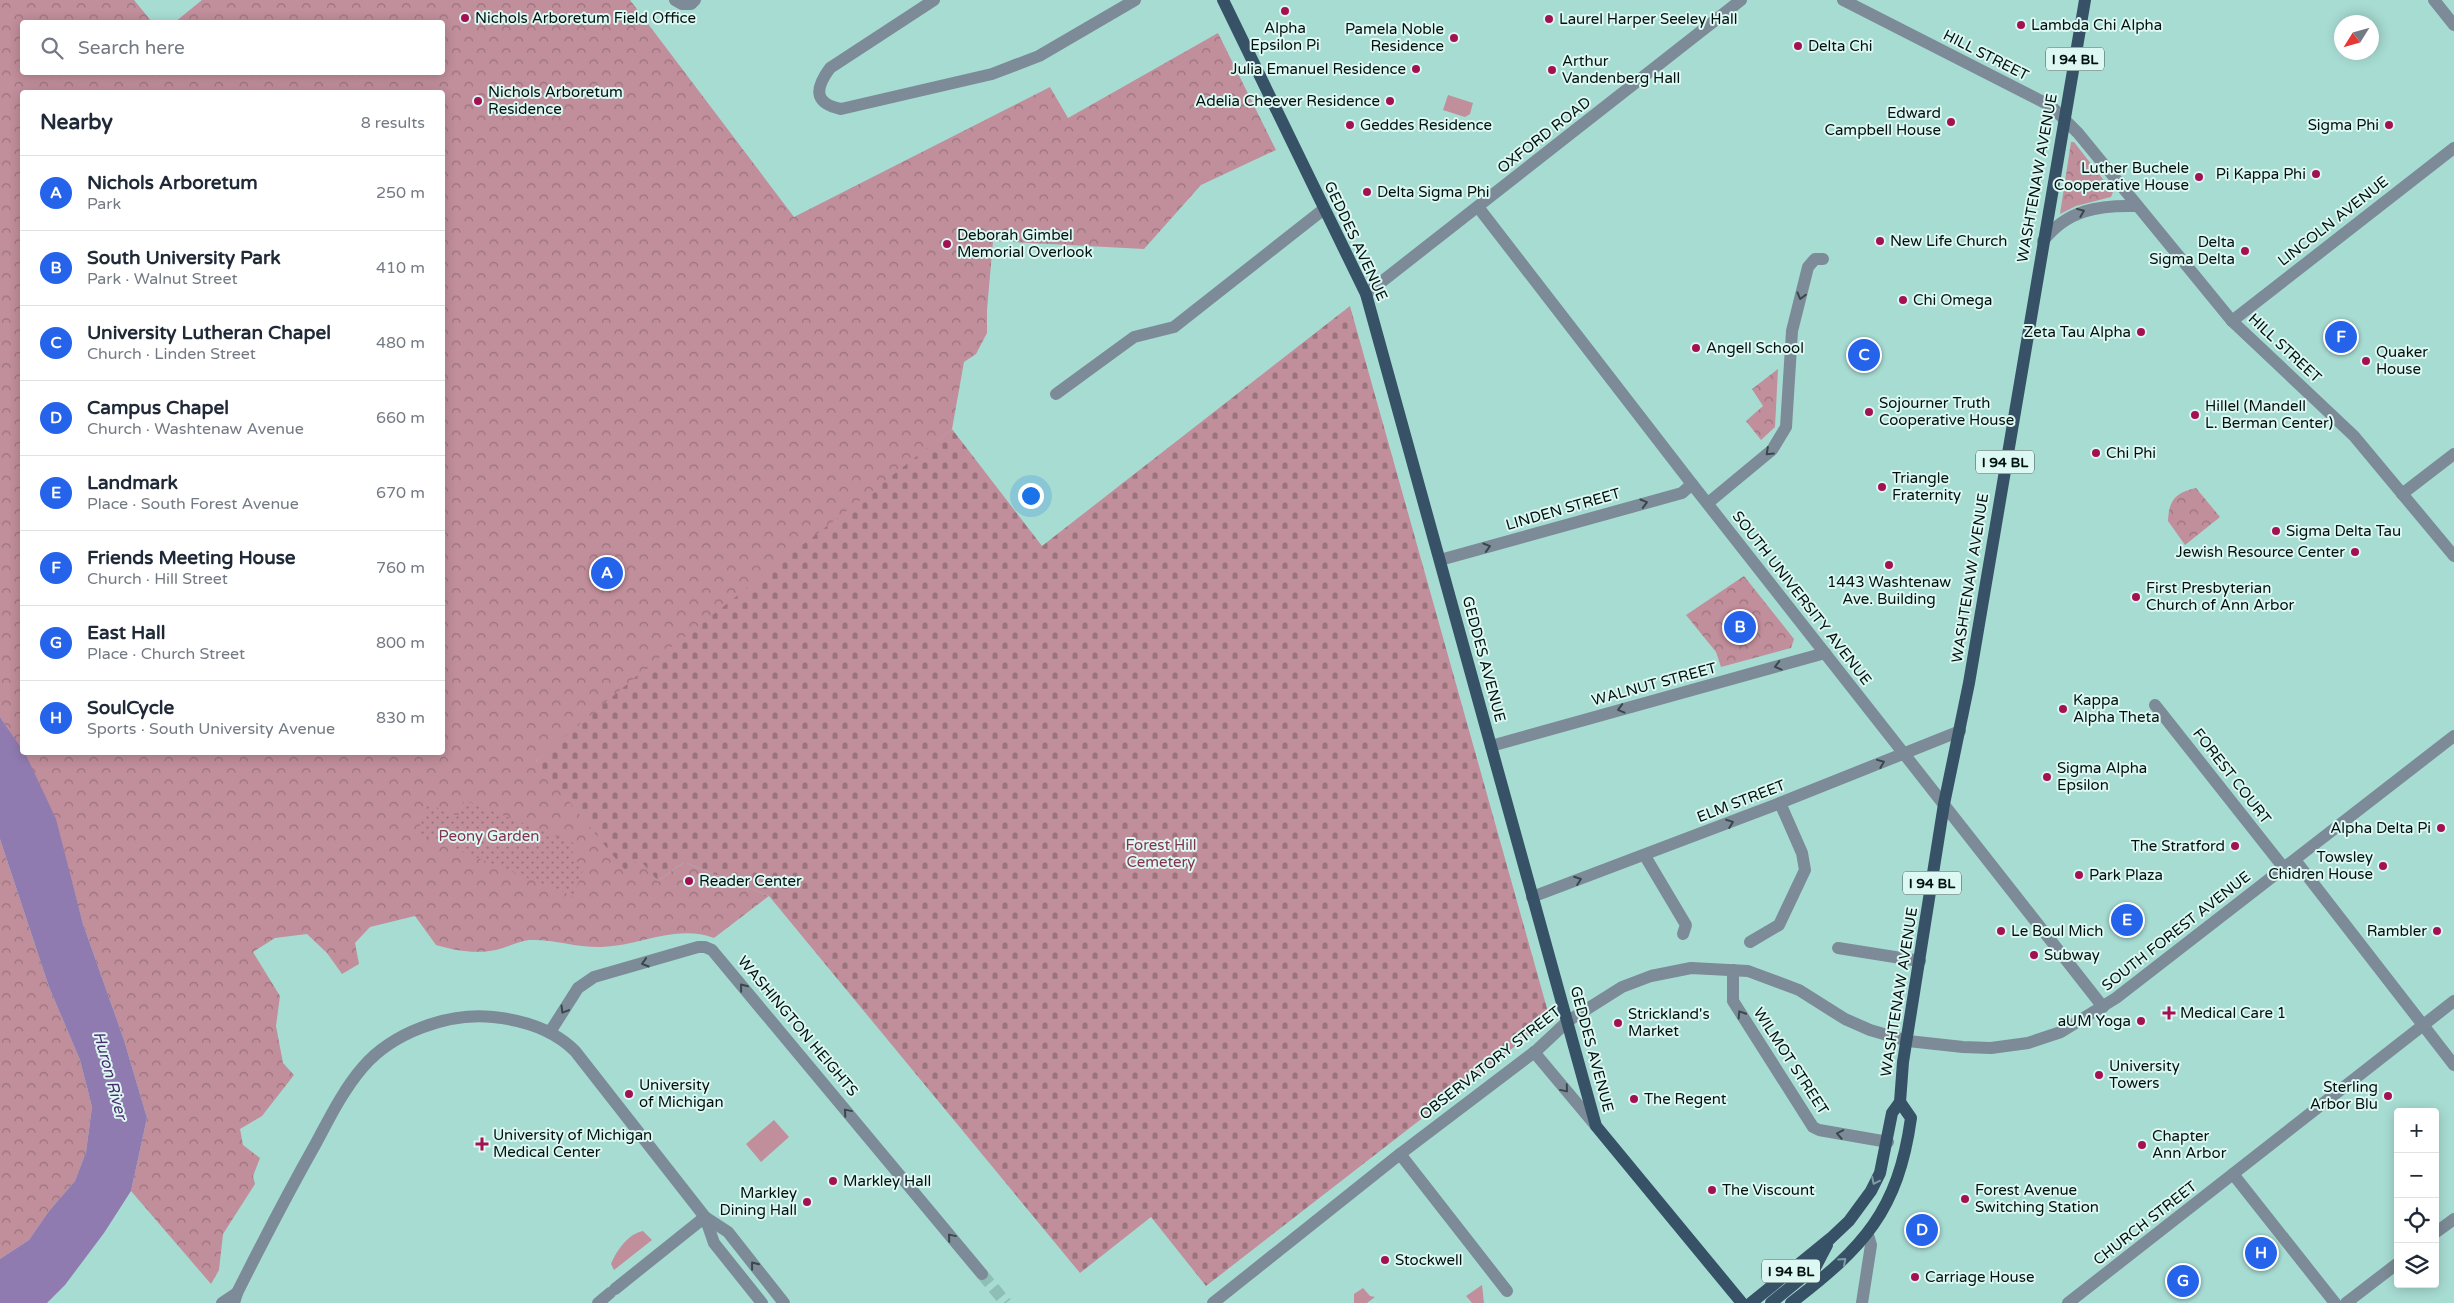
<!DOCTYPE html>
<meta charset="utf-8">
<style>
body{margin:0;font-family:"Varela Round",sans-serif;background:#f2f2f3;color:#1f2937}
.controls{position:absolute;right:15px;bottom:15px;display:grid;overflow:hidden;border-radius:5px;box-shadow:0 2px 12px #0003}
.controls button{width:45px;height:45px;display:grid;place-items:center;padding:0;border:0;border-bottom:1px solid #e0e1e3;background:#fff;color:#1f2937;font:25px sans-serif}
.compass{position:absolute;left:2334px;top:15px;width:45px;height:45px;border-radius:50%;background:#fff;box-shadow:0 2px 12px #0003;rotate:233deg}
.you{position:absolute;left:1030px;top:495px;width:18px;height:18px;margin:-12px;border:4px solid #fff;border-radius:50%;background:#1a73e8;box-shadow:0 0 0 8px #1a73e833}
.badge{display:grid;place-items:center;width:32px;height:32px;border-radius:50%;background:#2563eb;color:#fff;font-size:16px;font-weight:700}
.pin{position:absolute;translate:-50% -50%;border:2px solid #fff;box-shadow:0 1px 5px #0006}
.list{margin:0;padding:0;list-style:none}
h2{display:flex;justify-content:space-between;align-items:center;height:65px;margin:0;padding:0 20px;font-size:21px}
h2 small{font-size:16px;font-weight:400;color:#747a83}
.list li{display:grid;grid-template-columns:32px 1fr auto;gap:15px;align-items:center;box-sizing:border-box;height:75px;padding:0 20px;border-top:1px solid #e0e1e3}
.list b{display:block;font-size:19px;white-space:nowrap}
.list p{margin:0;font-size:16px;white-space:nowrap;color:#747a83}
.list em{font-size:16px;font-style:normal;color:#747a83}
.icon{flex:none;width:28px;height:28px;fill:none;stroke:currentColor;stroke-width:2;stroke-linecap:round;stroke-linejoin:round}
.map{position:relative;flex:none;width:2454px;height:1303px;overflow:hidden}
.search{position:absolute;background:#fff;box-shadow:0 2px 12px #0003;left:20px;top:20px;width:425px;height:55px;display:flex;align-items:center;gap:12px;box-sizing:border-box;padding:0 18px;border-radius:5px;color:#747a83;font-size:19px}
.panel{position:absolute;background:#fff;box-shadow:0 2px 12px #0003;left:20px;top:90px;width:425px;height:665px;border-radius:5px}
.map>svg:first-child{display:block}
.grass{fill:#c18e9b}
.forest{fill:url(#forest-crowns)}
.cemetery{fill:url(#cemetery-stones)}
.garden{fill:url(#garden-dots)}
.water{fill:#907bb0}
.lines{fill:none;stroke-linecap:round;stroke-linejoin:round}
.minor-tunnel{stroke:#8ebeb5;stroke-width:12;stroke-dasharray:12 6;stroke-linecap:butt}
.minor{stroke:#7c8b97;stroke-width:12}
.major{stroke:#375267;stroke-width:12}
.oneway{stroke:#38484c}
.oneway2{stroke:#829ca6}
.poi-dot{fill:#a41152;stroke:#ddf7f2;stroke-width:2}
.labels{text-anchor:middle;stroke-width:4;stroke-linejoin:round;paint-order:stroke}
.shield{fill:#ddf7f2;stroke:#425652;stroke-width:1}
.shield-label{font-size:14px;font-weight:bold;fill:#00110e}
.poi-label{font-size:15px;fill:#00110e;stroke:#ddf7f2;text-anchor:start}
.street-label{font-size:15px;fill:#00110e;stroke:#ddf7f2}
.park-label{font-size:15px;fill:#83344d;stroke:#ddf7f2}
.water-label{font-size:16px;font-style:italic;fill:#4a2c6e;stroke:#ddf7f2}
</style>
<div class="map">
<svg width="2454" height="1303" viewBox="0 0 2454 1303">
<defs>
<pattern id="forest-crowns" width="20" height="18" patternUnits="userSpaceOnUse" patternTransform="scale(1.25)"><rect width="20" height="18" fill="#c18e9b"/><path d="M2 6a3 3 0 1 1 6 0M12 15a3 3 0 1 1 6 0" fill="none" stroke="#9a737d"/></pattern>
<pattern id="cemetery-stones" width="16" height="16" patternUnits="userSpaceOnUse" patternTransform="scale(1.25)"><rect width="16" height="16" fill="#c18e9b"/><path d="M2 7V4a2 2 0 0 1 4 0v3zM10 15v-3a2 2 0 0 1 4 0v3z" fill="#9a737d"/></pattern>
<pattern id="garden-dots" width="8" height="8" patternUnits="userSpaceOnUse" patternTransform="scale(1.25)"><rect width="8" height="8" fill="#c18e9b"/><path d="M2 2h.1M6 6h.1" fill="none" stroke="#9a737d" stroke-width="1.8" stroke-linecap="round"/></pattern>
</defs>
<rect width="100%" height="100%" fill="#a7dcd3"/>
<g class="grass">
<path d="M1448,95L1473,103L1470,114L1465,117L1443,110Z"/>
<path d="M774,1120L789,1137L761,1162L746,1144Z"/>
<path d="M643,1231L652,1240L614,1270L611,1264C616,1251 628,1234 643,1231Z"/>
<path d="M1482,1285L1484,1303H1472L1466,1296Z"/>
<path d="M1363,1288L1370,1296L1375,1297L1367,1303H1354V1294Z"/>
</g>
<g class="forest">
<path d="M0,0H134L152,22H22V72H442V22H175L202,0H630L794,217L1050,87L1068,118L1218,33L1276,150L1201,185L1144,249L993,241L987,310V333L976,354L964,362L952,429L536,761L639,858L658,881L684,862L769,896L714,938C676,924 640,946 602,947C578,948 554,939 529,940C518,941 507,948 496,950C475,954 457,951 436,945L415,916L370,927L355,943L359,964L342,974L327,953L307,934L275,938L253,952L280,996L276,1026L283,1063L294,1075L262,1116L240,1129L243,1145L260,1158L253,1176L255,1184L223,1234L219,1270L211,1284L131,1191L147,1118L124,1040L83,924L71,879L24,753L442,752V92H22V750L0,717Z"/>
<path d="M2071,142H2074L2113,192L2111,197L2076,206L2060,214Z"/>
<path d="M1778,369L1775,427L1761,440L1746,421L1763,406L1752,389Z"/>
<path d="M2196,488L2220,517L2185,545L2168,521C2169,500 2175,493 2196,488Z"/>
<path d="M1744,576L1794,639L1791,648L1721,667L1716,652L1686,615Z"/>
<path d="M0,839L49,987L80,1060L92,1107L86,1152L75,1181L49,1211L29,1240L0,1259Z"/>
</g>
<path class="cemetery" d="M1350,306L1550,1019L1206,1286L1151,1217L1080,1273L769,896L684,862L658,881L639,859L625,870L536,761L670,648L952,429L1042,546Z"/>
<path class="garden" d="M464,800L576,844L570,859L585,865L573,896L417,834L428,804L458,816Z"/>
<path class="water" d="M0,717L26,755L56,819L83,924L124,1040L147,1118L131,1191L104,1233L65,1285L47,1303H0V1259L29,1240L49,1211L75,1181L86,1152L92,1107L80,1060L49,987L0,839Z"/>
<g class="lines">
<path class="minor-tunnel" d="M982,1274L1006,1303"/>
<g class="minor">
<path d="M675,0L682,4H691L695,0"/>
<path d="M934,0L830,68C816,87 812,103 841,109L992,74L1039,56L1135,0"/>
<path d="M1843,0L2051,106L2078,133L2232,321L2354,436L2454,556"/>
<path d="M2434,0L2454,25"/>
<path d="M1478,207L1692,484L2103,1007"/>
<path d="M2043,241C2067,210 2098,205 2136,206"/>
<path d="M1366,294L1741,0"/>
<path d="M2232,321L2454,148"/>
<path d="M1056,394L1134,337L1174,327L1324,209"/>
<path d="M2402,494L2454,454"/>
<path d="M1708,503L1772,450L1786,427L1792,331L1808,267L1815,259H1823"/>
<path d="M1440,560L1682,493L1692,484"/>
<path d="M2155,705L2284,868"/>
<path d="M1491,746L1825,653"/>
<path d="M1645,856L1686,925L1683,934"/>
<path d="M2295,860L2454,1065"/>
<path d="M1532,897L1780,803L1960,731"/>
<path d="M1750,942L1779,925L1805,870L1802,853L1780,803"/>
<path d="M1838,948L1920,961"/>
<path d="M1733,970V1001L1813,1127L1819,1130L1888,1142"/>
<path d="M550,1032L578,988L594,977L698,947H705L712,950L982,1274"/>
<path d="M1534,1052L1596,1126"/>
<path d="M1400,1154L1507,1291"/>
<path d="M2233,1174L2335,1303"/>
<path d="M705,1217L728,1232L784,1303"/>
<path d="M2435,1233L2454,1219"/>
<path d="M615,1289L705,1217"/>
<path d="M222,1303L237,1293"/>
<path d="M234,1303L237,1293C262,1243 288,1193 315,1145C329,1119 343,1090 363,1067C392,1033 448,1012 493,1017C523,1020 553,1029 575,1051L705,1217L714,1243L762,1303"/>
<path d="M598,1303L610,1293"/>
<path d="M1213,1303L1400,1154L1537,1050L1568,1021L1622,987L1651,976L1691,968L1748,971L1799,990L1845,1019L1870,1030L1908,1041L1963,1047L1991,1048L2028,1043L2061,1032L2116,998L2454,736"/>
<path d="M1862,1303L1871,1245L1868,1235"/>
<path d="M2068,1303L2454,1001"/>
<path d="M2346,1303L2398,1263"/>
</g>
<g class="major">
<path d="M1223,0L1366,294L1596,1126L1742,1303"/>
<path d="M1751,1303L1831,1238L1849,1221L1871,1191L1880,1173L1892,1113L1900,1102L1903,1062L1944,804L1969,683L2085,0"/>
<path d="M1771,1303L1816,1266L1827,1245"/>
<path d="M1791,1303C1864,1247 1898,1211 1911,1118L1900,1102"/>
</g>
</g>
<defs><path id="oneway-chevron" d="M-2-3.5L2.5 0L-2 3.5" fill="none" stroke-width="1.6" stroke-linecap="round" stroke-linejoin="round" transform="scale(1.25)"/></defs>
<g class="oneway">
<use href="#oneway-chevron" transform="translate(2081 212) rotate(-22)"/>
<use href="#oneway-chevron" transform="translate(1801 296) rotate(105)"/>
<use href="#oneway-chevron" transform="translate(1769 452) rotate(137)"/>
<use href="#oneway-chevron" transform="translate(1644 503) rotate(-16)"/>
<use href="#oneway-chevron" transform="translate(1487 547) rotate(-16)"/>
<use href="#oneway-chevron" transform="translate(1778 666) rotate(165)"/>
<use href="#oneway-chevron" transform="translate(1621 709) rotate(165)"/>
<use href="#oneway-chevron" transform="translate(1881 763) rotate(-22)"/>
<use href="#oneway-chevron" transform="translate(1730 823) rotate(-21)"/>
<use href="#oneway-chevron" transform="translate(1578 880) rotate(-20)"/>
<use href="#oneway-chevron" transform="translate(645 963) rotate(163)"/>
<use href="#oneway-chevron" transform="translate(743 987) rotate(-129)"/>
<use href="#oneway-chevron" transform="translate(564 1010) rotate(121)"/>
<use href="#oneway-chevron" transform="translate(1741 1014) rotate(-122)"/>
<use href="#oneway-chevron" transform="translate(1565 1089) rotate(50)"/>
<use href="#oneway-chevron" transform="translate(847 1112) rotate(-130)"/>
<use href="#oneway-chevron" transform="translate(1840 1134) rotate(-169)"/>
<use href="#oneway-chevron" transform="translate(951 1237) rotate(-130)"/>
<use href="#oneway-chevron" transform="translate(754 1265) rotate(-128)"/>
</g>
<g class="oneway2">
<use href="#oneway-chevron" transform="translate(1875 1181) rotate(116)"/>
<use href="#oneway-chevron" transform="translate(1843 1261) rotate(-42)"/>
</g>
<g class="poi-dot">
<circle cx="1285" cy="11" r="5"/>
<circle cx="465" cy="18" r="5"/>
<circle cx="1549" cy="19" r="5"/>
<circle cx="2021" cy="25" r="5"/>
<circle cx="1454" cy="38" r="5"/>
<circle cx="1798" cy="46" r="5"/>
<circle cx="1416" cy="69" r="5"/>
<circle cx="1552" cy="70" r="5"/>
<circle cx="478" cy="101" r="5"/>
<circle cx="1390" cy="101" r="5"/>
<circle cx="1951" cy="122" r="5"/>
<circle cx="1350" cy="125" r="5"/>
<circle cx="2389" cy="125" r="5"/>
<circle cx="2316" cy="174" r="5"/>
<circle cx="2199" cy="177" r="5"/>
<circle cx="1367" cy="192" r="5"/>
<circle cx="1880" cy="241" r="5"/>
<circle cx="947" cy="244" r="5"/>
<circle cx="2245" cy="251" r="5"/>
<circle cx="1903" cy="300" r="5"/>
<circle cx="2141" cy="332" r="5"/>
<circle cx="1696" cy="348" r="5"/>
<circle cx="2366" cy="361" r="5"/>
<circle cx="1869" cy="412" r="5"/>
<circle cx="2195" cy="415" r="5"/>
<circle cx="2096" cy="453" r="5"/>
<circle cx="1882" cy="487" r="5"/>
<circle cx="2276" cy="531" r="5"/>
<circle cx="2355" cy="552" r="5"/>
<circle cx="1889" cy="565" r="5"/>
<circle cx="2136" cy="597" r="5"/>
<circle cx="2063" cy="709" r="5"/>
<circle cx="2047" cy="777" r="5"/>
<circle cx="2441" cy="828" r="5"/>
<circle cx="2235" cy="846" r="5"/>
<circle cx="2383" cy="866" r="5"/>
<circle cx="2079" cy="875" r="5"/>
<circle cx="689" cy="881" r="5"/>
<circle cx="2001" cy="931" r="5"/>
<circle cx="2437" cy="931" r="5"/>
<circle cx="2034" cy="955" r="5"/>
<path d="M2166.5 1005.5h5v5h5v5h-5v5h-5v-5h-5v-5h5z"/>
<circle cx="2141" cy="1021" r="5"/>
<circle cx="1618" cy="1023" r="5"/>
<circle cx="2099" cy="1075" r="5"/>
<circle cx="629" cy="1094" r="5"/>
<circle cx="2388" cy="1096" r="5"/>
<circle cx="1634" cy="1099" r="5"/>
<path d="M479.5 1136.5h5v5h5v5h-5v5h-5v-5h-5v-5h5z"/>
<circle cx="2142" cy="1145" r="5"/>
<circle cx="833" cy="1181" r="5"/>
<circle cx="1712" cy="1190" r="5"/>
<circle cx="1965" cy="1199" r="5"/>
<circle cx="807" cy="1202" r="5"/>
<circle cx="1385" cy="1260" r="5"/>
<circle cx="1915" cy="1277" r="5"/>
</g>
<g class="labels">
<g class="shield">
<rect x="2046" y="47.5" width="58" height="23" rx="4"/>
<rect x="1976" y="450.5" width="58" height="23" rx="4"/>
<rect x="1903" y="871.5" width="58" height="23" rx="4"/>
<rect x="1762" y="1259.5" width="58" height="23" rx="4"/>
</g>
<g class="shield-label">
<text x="2075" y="64">I 94 BL</text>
<text x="2005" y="467">I 94 BL</text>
<text x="1932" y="888">I 94 BL</text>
<text x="1791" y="1276">I 94 BL</text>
</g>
<g class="poi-label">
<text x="475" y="23">Nichols Arboretum Field Office</text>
<text x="1559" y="24">Laurel Harper Seeley Hall</text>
<text x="2031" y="30">Lambda Chi Alpha</text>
<text x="1285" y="33" text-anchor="middle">Alpha<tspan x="1285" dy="17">Epsilon Pi</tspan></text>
<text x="1444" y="34" text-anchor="end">Pamela Noble<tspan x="1444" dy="17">Residence</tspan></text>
<text x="1808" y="51">Delta Chi</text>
<text x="1562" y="66">Arthur<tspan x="1562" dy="17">Vandenberg Hall</tspan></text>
<text x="1406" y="74" text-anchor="end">Julia Emanuel Residence</text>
<text x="488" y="97">Nichols Arboretum<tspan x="488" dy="17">Residence</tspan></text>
<text x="1380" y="106" text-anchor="end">Adelia Cheever Residence</text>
<text x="1941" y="118" text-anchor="end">Edward<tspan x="1941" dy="17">Campbell House</tspan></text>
<text x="1360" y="130">Geddes Residence</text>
<text x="2379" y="130" text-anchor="end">Sigma Phi</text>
<text x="2189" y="173" text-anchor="end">Luther Buchele<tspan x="2189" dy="17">Cooperative House</tspan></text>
<text x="2306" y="179" text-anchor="end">Pi Kappa Phi</text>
<text x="1377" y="197">Delta Sigma Phi</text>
<text x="957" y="240">Deborah Gimbel<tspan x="957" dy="17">Memorial Overlook</tspan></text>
<text x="1890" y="246">New Life Church</text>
<text x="2235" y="247" text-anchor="end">Delta<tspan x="2235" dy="17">Sigma Delta</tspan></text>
<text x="1913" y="305">Chi Omega</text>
<text x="2131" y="337" text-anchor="end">Zeta Tau Alpha</text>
<text x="1706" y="353">Angell School</text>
<text x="2376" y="357">Quaker<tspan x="2376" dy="17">House</tspan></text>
<text x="1879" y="408">Sojourner Truth<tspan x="1879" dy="17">Cooperative House</tspan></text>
<text x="2205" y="411">Hillel (Mandell<tspan x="2205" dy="17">L. Berman Center)</tspan></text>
<text x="2106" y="458">Chi Phi</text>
<text x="1892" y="483">Triangle<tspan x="1892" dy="17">Fraternity</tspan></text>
<text x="2286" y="536">Sigma Delta Tau</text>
<text x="2345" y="557" text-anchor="end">Jewish Resource Center</text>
<text x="1889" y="587" text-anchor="middle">1443 Washtenaw<tspan x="1889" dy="17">Ave. Building</tspan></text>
<text x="2146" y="593">First Presbyterian<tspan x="2146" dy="17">Church of Ann Arbor</tspan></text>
<text x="2073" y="705">Kappa<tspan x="2073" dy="17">Alpha Theta</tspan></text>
<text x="2057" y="773">Sigma Alpha<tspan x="2057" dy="17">Epsilon</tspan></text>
<text x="2431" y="833" text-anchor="end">Alpha Delta Pi</text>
<text x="2225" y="851" text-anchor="end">The Stratford</text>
<text x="2373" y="862" text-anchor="end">Towsley<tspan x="2373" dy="17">Chidren House</tspan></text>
<text x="2089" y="880">Park Plaza</text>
<text x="699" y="886">Reader Center</text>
<text x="2011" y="936">Le Boul Mich</text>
<text x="2427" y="936" text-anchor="end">Rambler</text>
<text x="2044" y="960">Subway</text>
<text x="2180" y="1018">Medical Care 1</text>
<text x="1628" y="1019">Strickland's<tspan x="1628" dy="17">Market</tspan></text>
<text x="2131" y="1026" text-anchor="end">aUM Yoga</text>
<text x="2109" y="1071">University<tspan x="2109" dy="17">Towers</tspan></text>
<text x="639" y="1090">University<tspan x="639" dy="17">of Michigan</tspan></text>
<text x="2378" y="1092" text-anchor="end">Sterling<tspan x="2378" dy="17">Arbor Blu</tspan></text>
<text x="1644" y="1104">The Regent</text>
<text x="493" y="1140">University of Michigan<tspan x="493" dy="17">Medical Center</tspan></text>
<text x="2152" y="1141">Chapter<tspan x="2152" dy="17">Ann Arbor</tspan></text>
<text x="843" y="1186">Markley Hall</text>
<text x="1722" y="1195">The Viscount</text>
<text x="1975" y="1195">Forest Avenue<tspan x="1975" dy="17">Switching Station</tspan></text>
<text x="797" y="1198" text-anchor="end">Markley<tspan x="797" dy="17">Dining Hall</tspan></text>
<text x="1395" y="1265">Stockwell</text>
<text x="1925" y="1282">Carriage House</text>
</g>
<g class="street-label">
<text transform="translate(1986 55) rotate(27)" y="5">HILL STREET</text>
<text transform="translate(1544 135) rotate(-38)" y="5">OXFORD ROAD</text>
<text transform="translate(2037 178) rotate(-80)" y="5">WASHTENAW AVENUE</text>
<text transform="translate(2333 221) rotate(-38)" y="5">LINCOLN AVENUE</text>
<text transform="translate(1356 241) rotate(65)" y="5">GEDDES AVENUE</text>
<text transform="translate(2285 348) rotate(43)" y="5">HILL STREET</text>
<text transform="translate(1563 509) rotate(-16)" y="5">LINDEN STREET</text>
<text transform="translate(1970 578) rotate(-81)" y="5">WASHTENAW AVENUE</text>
<text transform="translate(1802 598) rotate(52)" y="5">SOUTH UNIVERSITY AVENUE</text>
<text transform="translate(1484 659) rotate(75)" y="5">GEDDES AVENUE</text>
<text transform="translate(1654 684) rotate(-15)" y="5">WALNUT STREET</text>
<text transform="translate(2232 776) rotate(52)" y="5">FOREST COURT</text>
<text transform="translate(1741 801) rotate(-21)" y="5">ELM STREET</text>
<text transform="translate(2176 931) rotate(-38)" y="5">SOUTH FOREST AVENUE</text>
<text transform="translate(1899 992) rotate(-81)" y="5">WASHTENAW AVENUE</text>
<text transform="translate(798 1026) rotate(50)" y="5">WASHINGTON HEIGHTS</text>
<text transform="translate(1592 1049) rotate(75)" y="5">GEDDES AVENUE</text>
<text transform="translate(1791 1061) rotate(57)" y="5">WILMOT STREET</text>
<text transform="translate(1490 1063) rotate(-38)" y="5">OBSERVATORY STREET</text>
<text transform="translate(2145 1223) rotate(-38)" y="5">CHURCH STREET</text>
</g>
<g class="park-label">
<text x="489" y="841">Peony Garden</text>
<text x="1161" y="850">Forest Hill<tspan x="1161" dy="17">Cemetery</tspan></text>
</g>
<g class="water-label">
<text transform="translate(111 1075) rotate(75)" y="6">Huron River</text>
</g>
</g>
</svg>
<div class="controls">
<button>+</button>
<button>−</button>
<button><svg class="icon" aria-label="locate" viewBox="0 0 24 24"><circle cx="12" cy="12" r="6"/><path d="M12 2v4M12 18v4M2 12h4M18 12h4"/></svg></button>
<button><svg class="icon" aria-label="layers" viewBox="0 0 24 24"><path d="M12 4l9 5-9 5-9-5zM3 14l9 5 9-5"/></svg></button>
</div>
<svg class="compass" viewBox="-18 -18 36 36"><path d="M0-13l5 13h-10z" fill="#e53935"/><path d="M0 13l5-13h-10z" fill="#747a83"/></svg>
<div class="you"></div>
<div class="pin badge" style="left:607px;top:573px">A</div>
<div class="pin badge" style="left:1740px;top:627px">B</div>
<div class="pin badge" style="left:1864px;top:355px">C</div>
<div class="pin badge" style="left:1922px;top:1230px">D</div>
<div class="pin badge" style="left:2127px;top:920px">E</div>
<div class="pin badge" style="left:2341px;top:337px">F</div>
<div class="pin badge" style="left:2183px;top:1281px">G</div>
<div class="pin badge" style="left:2261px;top:1253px">H</div>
<div class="search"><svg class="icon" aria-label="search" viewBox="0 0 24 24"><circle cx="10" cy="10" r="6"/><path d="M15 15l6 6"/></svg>Search here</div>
<section class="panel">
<h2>Nearby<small>8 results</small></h2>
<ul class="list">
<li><span class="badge">A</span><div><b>Nichols Arboretum</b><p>Park</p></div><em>250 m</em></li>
<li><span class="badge">B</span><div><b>South University Park</b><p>Park · Walnut Street</p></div><em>410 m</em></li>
<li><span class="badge">C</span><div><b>University Lutheran Chapel</b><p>Church · Linden Street</p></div><em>480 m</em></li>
<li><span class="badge">D</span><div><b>Campus Chapel</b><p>Church · Washtenaw Avenue</p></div><em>660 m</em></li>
<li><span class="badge">E</span><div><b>Landmark</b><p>Place · South Forest Avenue</p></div><em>670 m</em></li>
<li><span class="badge">F</span><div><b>Friends Meeting House</b><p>Church · Hill Street</p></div><em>760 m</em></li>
<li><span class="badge">G</span><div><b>East Hall</b><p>Place · Church Street</p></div><em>800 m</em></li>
<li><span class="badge">H</span><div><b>SoulCycle</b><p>Sports · South University Avenue</p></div><em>830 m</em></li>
</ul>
</section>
</div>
